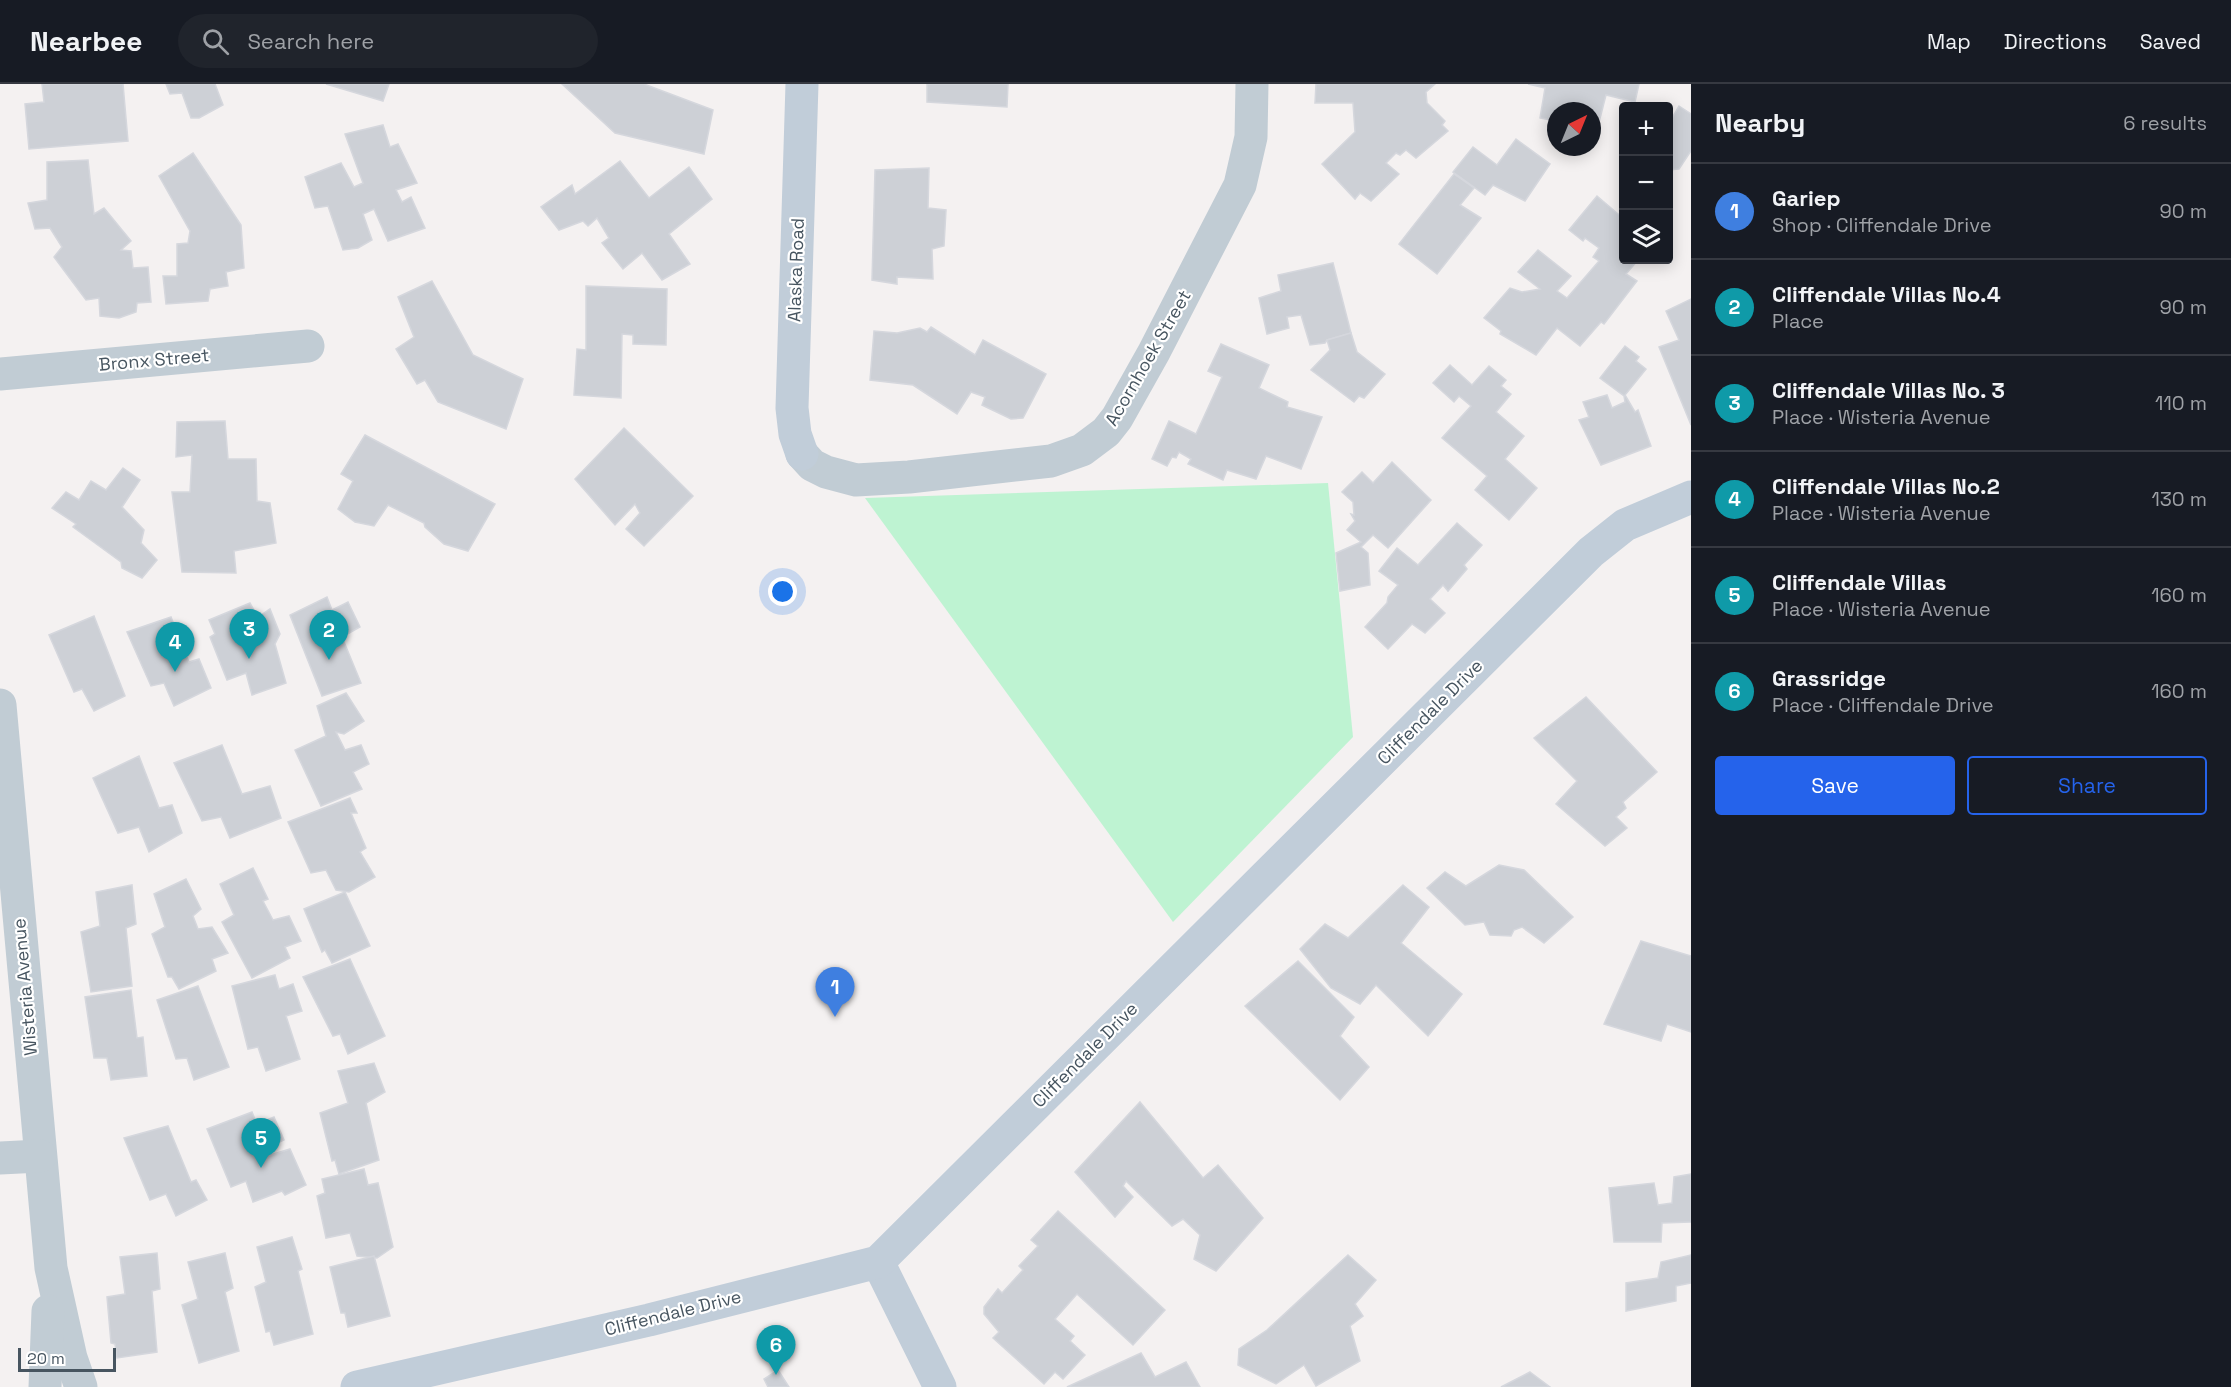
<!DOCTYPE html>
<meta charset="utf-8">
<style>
body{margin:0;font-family:"Space Grotesk",sans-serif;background:#20242c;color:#f1f3f6}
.controls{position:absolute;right:18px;top:18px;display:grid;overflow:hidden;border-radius:6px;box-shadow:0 3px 15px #0003}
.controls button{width:54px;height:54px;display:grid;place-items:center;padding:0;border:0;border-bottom:2px solid #363941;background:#171b24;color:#f1f3f6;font:30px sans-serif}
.compass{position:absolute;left:1547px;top:18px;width:54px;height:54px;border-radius:50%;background:#171b24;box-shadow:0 3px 15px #0003;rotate:43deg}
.scale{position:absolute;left:18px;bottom:15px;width:98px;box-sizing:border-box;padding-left:6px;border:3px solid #475560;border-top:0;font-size:16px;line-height:21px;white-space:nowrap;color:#475560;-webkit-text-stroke:4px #fff;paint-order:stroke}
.you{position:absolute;left:783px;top:508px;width:21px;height:21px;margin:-15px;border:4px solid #fff;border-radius:50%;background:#1a73e8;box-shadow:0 0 0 9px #1a73e833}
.badge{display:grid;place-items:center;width:39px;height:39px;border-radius:50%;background:#2563eb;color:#fff;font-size:20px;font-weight:700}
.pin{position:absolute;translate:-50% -50px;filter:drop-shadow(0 2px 3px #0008)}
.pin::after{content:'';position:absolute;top:32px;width:21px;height:18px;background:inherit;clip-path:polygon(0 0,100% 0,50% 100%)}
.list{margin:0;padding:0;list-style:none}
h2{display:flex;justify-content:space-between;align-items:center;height:78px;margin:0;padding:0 24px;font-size:26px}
h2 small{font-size:20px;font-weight:400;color:#9ea1a6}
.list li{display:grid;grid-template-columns:39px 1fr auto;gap:18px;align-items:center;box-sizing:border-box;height:96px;padding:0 24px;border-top:2px solid #363941}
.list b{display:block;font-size:22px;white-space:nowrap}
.list p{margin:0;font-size:20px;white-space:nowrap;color:#9ea1a6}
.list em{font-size:20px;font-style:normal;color:#9ea1a6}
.actions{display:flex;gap:12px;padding:18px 24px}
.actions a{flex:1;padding:14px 0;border:2px solid #2563eb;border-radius:6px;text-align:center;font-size:21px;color:#2563eb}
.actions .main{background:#2563eb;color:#fff}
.icon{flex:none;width:33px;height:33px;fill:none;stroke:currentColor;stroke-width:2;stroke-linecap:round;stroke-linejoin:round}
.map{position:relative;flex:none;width:1691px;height:1303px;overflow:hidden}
header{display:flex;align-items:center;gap:36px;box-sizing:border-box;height:84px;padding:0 30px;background:#171b24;border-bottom:2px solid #363941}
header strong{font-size:28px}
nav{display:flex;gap:33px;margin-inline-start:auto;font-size:21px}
.search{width:420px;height:54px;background:#20242c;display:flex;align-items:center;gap:15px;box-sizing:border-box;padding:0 21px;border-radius:33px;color:#9ea1a6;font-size:22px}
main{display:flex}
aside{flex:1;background:#171b24}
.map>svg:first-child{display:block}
.green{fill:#bef3d2}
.building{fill:#cdd0d6;stroke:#d5d7dd;stroke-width:1.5}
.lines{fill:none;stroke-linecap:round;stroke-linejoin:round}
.street{stroke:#c1ccd4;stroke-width:33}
.secondary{stroke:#c1cdd9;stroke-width:33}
.labels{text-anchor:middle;stroke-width:4.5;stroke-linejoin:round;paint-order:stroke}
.street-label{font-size:18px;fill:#475560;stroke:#fff}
</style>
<header>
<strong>Nearbee</strong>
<div class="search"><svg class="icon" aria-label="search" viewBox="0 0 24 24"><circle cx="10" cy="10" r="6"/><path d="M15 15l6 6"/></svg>Search here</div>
<nav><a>Map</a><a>Directions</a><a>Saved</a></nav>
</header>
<main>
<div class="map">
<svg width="1691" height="1303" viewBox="0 0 1691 1303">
<rect width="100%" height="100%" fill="#f4f1f1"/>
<path class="green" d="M1328,399L1353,653L1173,838L865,414Z"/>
<g class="building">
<path d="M42,0H123L128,57L29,65L25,20L44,18Z"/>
<path d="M166,0H215L223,21L199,34H191L182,9L170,10Z"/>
<path d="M326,0H389L383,17Z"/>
<path d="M562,0H644L713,26L704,70L615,49Z"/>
<path d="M927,0H1008L1007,23L927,18Z"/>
<path d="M1316,0H1435L1426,8L1427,19L1445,37L1442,41L1448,47L1416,74L1406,66L1400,71L1396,69L1386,79L1399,90L1371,117L1360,109L1355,115L1322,80L1355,48L1353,19H1315Z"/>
<path d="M1528,0H1639L1635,18L1606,11L1595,54H1592V27H1556V37L1540,34L1545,4Z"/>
<path d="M1679,22L1691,30V67L1679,85L1668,86V41Z"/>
<path d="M383,41L390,63L398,60L417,99L396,106L402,118L411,113L425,144L388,157L374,125L363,130L372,156L358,164L343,166L328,122L315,124L305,93L341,79L354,103L363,99L345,50Z"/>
<path d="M1516,55L1550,80L1525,117L1493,101L1485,111L1453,88L1473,63L1497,81Z"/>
<path d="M193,69L241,141L244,184L226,188L228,202L210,205L208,217L166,220L163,192H177V160L188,159L190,147L159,92Z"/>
<path d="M88,76L94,130L104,124L131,157L121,166L131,167L133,184L148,183L151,218L137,219L136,228L119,234L100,232L99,214L86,216L54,173L62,163L50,144L35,145L28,119L47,116V78Z"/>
<path d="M620,77L649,114L689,83L712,115L669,150L690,180L662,196L642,169L623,185L602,159L609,154L597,134L588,142L583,137L559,146L541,123L572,101L575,110Z"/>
<path d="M929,84L928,124L946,126L944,162L932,165L933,195L897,193V200L872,196L875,86Z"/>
<path d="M1454,90L1474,104L1460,121L1481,134L1437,190L1399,160Z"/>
<path d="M1597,112L1624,135V176H1638L1626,190L1637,197L1604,240L1601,238L1580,262L1557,244L1536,271L1500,250L1501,247L1484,234L1510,204L1522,208L1540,205L1518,188L1538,166L1571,192L1557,207L1567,214L1599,177L1593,173L1599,164L1585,154L1583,157L1569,146Z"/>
<path d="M1333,179L1351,249L1327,256L1325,259L1310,261L1301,231L1287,233L1289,244L1267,250L1259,214L1281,207L1278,191Z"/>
<path d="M432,197L473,271L523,295L506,345L438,318L425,296L417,300L396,265L414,253L398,213Z"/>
<path d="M586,202L667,205L666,261L633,260V251L622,250L621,314L574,311L577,265L586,266Z"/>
<path d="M1691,215V341L1659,263L1679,256L1666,227Z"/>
<path d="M931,243L975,271L983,256L1046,290L1023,334L1011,335L982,321L985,313L971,308L957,330L913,301L870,296L874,247L897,249L920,244L927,248Z"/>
<path d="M1351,249L1357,268L1385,290L1364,314L1359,312L1354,318L1311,286L1330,266L1327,256Z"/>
<path d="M1221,260L1269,281L1259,304L1288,318L1287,323L1322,333L1301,385L1266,372L1256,395L1227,386L1223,396L1188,380L1191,375L1179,368L1176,374L1172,373L1167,382L1152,375L1169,337L1196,350L1222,293L1208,287Z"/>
<path d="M1625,262L1639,273L1636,277L1646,285L1625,311L1635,328L1638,326L1651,362L1601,381L1579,336L1589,333L1583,318L1607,311L1612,324L1625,318L1624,312L1600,294Z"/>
<path d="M1450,281L1472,301L1489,282L1506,296L1501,302L1511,310L1496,328L1524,352L1505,375L1537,404L1509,436L1475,406L1487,392L1442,354L1471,322L1459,312L1454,318L1433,299Z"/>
<path d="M225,337L228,375H256L257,417L270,419L276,459L234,467L236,489L182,488L172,408H190L192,371L176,373L177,338Z"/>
<path d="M624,344L693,412L644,462L626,445L640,429L635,420L615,441L575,395Z"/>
<path d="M365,351L495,420L468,467L444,460L425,443L424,439L388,421L374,442L355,438L338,425L353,397L341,390Z"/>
<path d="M1392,378L1431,416L1388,464L1373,451L1361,463L1368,469L1370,501L1340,507L1336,469L1361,458L1347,446L1355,437L1351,430L1354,431L1353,418L1342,408L1362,388L1373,399Z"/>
<path d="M123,384L140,396L122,423L144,446L141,459L157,476L142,494L122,484L121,478L73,443L76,440L52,424L66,408L79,416L91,397L106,406Z"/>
<path d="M1457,439L1482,461L1464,481L1467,485L1448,507L1443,501L1430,515L1445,529L1425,549L1412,540L1388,565L1365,543L1387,519L1388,513L1398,501L1379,487L1397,464L1418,481Z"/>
<path d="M327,513L332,526L348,518L360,543L342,553L361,599L322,612L290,531Z"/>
<path d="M250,519L258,533L270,525L280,550L275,560L286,599L252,611L246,589L227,596L210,553L215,550L209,536Z"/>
<path d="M94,532L125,612L94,627L82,605L74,608L49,551Z"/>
<path d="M171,533L189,578L199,575L211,604L174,622L164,599L151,602L127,548Z"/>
<path d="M346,609L364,637L344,650L336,648L345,666L361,661L369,680L353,688L362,705L321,722L295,666L326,652L317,622Z"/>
<path d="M1586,613L1657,688L1623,718L1626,724L1616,733L1627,744L1605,762L1556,720L1577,697L1534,654Z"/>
<path d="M222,661L242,710L270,702L281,734L230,754L221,733L202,737L174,679Z"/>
<path d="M139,672L159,724L172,721L182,749L149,768L139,743L118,749L93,694Z"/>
<path d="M350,714L357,729H351L366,764L360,768L375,793L349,808L336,806L326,786L311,789L288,738Z"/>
<path d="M1499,781L1524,786L1573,833L1544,859L1522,843L1514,846L1511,852L1490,851L1484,838L1465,841L1427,804L1445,788L1466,802Z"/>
<path d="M253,784L268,815L263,817L273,836L289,832L301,857L285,863L290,874L252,894L222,838L234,831L220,800Z"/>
<path d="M186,795L201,825L193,832L198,845L212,843L228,869L212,875L216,887L179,905L172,893H168L152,850L165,843L154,810Z"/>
<path d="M132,801L136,840L126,844L132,902L91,908L81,848L100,842L96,808Z"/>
<path d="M1403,801L1429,823L1401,859L1462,910L1428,952L1376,901L1360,920L1331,904L1300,865L1325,840L1348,854Z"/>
<path d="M345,808L370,862L332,879L325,866L322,868L304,825Z"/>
<path d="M1641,857L1691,872V948L1667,940L1661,957L1604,940Z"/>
<path d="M350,875L385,952L348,970L340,950L333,952L303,893Z"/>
<path d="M1298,877L1354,933L1340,952L1369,983L1340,1016L1245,922Z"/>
<path d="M275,891L279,905L293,900L302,927L286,932L300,975L266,987L258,963L248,965L232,902Z"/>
<path d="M198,902L229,983L194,996L187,974L176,975L157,916Z"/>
<path d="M131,906L137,954L143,953L147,992L111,996L107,974H94L85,913Z"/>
<path d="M374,979L385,1008L366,1019L379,1076L339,1090L335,1076L332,1077L320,1029L348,1019L338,987Z"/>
<path d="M1140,1018L1203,1094L1218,1081L1263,1134L1216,1187L1194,1175L1200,1151L1183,1135L1172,1142L1126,1097L1123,1102L1133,1113L1115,1133L1075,1088Z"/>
<path d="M252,1028L257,1040L274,1033L284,1056L267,1064L270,1071L290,1065L306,1101L285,1111L282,1107L253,1118L246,1097L231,1103L207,1045Z"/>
<path d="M168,1042L191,1098L196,1096L207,1116L176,1132L166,1110L150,1116L124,1054Z"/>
<path d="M364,1085L368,1101L378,1099L393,1163L377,1174L357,1172L350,1149L326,1154L317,1112L325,1109L322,1095Z"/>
<path d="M1691,1090V1138L1662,1139L1661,1158H1614L1609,1104L1654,1099L1658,1121L1672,1119L1674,1093Z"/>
<path d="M1058,1127L1165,1226L1133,1261L1077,1210L1055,1235L1074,1252L1070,1257L1085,1271L1063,1295L1055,1288L1044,1300L993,1254L999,1248L984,1230V1223L998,1205L1002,1209L1023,1186L1019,1182L1038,1162L1031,1156Z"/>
<path d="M292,1153L302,1185L298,1187L313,1250L274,1261L270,1247L266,1248L255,1203L266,1198L257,1163Z"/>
<path d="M157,1169L160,1205L152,1207L157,1268L117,1274L115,1260L111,1259L107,1213L125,1210L120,1173Z"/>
<path d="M225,1169L233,1204L225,1208L239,1267L199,1279L182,1221L198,1215L188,1178Z"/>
<path d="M1348,1171L1376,1196L1355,1220L1363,1232L1350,1242L1360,1277L1316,1302L1304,1281L1276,1300L1238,1281L1239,1265L1267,1246Z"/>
<path d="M1691,1171V1199L1676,1202V1217L1626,1227V1199L1658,1194L1661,1178Z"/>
<path d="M374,1172L390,1232L348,1243L345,1229H341L330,1183Z"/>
<path d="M1141,1269L1155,1293L1186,1278L1200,1303H1067Z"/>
<path d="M778,1286L789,1303H768L764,1295Z"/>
<path d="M1530,1288L1550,1303H1501Z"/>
</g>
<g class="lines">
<g class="street">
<path d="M0,290L308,262"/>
<path d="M802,370L812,381L826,388L856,396L909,393L1051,377L1082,366L1106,348L1117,334L1154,268L1240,101L1251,53L1252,0"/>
<path d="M0,621L51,1184L71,1274L81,1303"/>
<path d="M0,1074L40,1072"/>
<path d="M45,1303L48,1227"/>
</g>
<g class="secondary">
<path d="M802,0L792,324L795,350L802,370"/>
<path d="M878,1178L940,1303"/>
<path d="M357,1303L649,1236L878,1178L1591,468L1625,441L1691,413"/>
</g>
</g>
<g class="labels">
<g class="street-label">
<text transform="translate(796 186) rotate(-88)" y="6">Alaska Road</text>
<text transform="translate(1148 274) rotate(-60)" y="6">Acornhoek Street</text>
<text transform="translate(154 276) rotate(-5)" y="6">Bronx Street</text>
<text transform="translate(1430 628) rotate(-45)" y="6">Cliffendale Drive</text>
<text transform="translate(25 903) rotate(-95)" y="6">Wisteria Avenue</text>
<text transform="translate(1085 971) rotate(-45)" y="6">Cliffendale Drive</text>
<text transform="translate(673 1229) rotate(-14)" y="6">Cliffendale Drive</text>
</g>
</g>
</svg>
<div class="controls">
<button>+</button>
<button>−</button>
<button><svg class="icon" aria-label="layers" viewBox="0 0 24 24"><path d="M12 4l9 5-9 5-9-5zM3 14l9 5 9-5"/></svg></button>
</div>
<svg class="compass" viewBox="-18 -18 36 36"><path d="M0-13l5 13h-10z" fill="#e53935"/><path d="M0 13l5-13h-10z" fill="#9ea1a6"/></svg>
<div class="scale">20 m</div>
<div class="you"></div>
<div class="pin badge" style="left:835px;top:933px;background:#3f7fe0">1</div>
<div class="pin badge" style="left:329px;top:576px;background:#0f9aa8">2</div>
<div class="pin badge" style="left:249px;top:575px;background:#0f9aa8">3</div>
<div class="pin badge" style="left:175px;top:588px;background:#0f9aa8">4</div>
<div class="pin badge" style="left:261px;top:1084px;background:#0f9aa8">5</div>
<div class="pin badge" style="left:776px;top:1291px;background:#0f9aa8">6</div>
</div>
<aside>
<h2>Nearby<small>6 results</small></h2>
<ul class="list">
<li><span class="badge" style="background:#3f7fe0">1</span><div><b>Gariep</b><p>Shop · Cliffendale Drive</p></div><em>90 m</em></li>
<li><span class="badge" style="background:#0f9aa8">2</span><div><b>Cliffendale Villas No.4</b><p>Place</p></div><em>90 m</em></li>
<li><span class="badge" style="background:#0f9aa8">3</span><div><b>Cliffendale Villas No. 3</b><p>Place · Wisteria Avenue</p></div><em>110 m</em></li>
<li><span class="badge" style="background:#0f9aa8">4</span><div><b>Cliffendale Villas No.2</b><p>Place · Wisteria Avenue</p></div><em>130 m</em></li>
<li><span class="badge" style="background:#0f9aa8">5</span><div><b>Cliffendale Villas</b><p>Place · Wisteria Avenue</p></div><em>160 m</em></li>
<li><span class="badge" style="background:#0f9aa8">6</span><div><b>Grassridge</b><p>Place · Cliffendale Drive</p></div><em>160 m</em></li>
</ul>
<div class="actions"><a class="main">Save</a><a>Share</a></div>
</aside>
</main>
